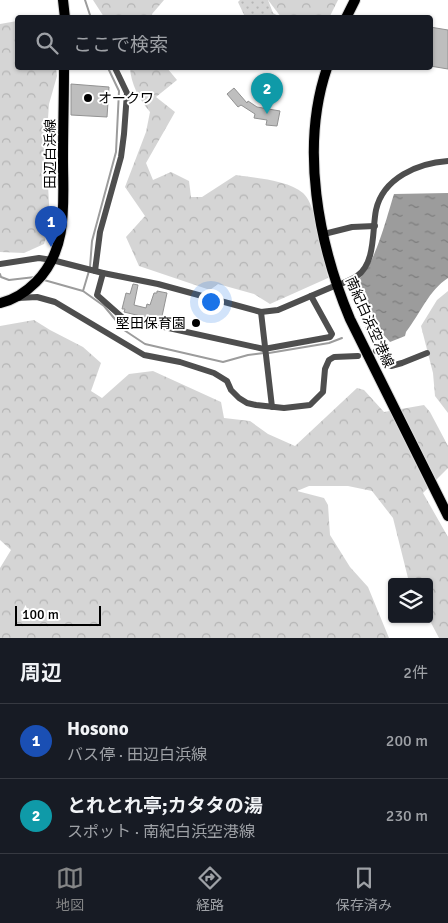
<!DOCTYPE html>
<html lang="ja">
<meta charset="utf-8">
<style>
body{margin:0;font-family:Signika,"Noto Sans JP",sans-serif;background:#20242c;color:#f1f3f6}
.controls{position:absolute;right:15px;bottom:15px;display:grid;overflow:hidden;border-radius:5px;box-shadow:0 1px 4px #0004}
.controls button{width:45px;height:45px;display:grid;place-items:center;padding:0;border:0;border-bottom:1px solid #363941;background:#171b24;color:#f1f3f6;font:25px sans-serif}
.scale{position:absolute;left:15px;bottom:12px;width:86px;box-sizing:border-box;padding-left:5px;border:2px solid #000;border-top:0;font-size:14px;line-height:18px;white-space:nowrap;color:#000;-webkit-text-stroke:4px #fff;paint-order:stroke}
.you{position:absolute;left:210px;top:301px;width:18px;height:18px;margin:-12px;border:4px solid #fff;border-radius:50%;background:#1a73e8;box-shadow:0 0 0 8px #1a73e833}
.badge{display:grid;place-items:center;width:32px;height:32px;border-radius:50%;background:#858687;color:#fff;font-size:16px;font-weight:700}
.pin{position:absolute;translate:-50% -41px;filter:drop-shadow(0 1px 2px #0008)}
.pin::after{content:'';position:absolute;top:26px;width:18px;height:15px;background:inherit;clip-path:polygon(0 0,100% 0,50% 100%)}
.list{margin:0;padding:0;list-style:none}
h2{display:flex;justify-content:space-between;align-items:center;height:65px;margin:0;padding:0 20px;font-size:21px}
h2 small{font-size:16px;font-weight:400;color:#9ea1a6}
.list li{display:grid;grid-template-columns:32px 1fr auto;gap:15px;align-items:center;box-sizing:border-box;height:75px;padding:0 20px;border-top:1px solid #363941}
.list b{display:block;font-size:19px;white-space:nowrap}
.list p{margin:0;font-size:16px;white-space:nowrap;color:#9ea1a6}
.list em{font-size:16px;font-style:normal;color:#9ea1a6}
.icon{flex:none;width:28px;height:28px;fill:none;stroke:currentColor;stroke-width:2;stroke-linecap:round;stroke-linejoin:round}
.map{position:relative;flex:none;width:448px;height:638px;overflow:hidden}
.search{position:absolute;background:#171b24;box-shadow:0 1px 4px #0004;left:15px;right:15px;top:15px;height:55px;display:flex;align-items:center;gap:12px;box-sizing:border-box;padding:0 18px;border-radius:5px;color:#9ea1a6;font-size:19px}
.sheet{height:215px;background:#171b24}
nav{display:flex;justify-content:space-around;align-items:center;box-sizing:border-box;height:70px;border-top:1px solid #363941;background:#171b24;font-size:14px;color:#9ea1a6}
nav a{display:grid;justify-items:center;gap:2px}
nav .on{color:#858687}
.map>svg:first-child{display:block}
.forest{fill:url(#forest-crowns)}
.park{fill:url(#park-dots)}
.water{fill:url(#water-ripples)}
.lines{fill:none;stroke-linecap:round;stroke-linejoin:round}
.stream{stroke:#9c9c9c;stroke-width:2}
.building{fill:#bebebe;stroke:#929292}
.primary-casing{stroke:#dbdbdb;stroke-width:12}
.minor{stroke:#4e4e4e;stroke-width:6}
.primary{stroke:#000;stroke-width:10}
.poi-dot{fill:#000;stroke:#fff;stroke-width:2}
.labels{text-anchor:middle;stroke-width:4;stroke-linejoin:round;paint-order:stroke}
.poi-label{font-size:14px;fill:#000;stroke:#fff;text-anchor:start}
.street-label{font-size:14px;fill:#000;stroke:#fff}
</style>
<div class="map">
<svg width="448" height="638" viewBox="0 0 448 638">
<defs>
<pattern id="forest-crowns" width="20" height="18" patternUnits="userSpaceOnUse" patternTransform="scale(1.25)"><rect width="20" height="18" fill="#d5d5d5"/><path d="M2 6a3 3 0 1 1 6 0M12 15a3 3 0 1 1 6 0" fill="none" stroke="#b5b5b5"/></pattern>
<pattern id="park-dots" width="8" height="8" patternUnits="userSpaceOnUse" patternTransform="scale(1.25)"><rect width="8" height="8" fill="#d5d5d5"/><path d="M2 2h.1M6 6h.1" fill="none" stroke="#b5b5b5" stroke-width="1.8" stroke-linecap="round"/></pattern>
<pattern id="water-ripples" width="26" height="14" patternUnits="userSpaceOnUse" patternTransform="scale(1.25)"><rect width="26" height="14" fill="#9c9c9c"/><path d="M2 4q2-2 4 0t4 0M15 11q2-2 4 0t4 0" fill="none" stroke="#7d7d7d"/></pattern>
</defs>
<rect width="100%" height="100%" fill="#fff"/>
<g class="forest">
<path d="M93,0H164L152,14L153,18L104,17Z"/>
<path d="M268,0H338L329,18L281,17Z"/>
<path d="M17,21L18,68H56L57,76L49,104L46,148L50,222L44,244L24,253L0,252V24Z"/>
<path d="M130,68H167L177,80L156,97L175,112L146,163L153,180L171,172L189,181L191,197H202L236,175C256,178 288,180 303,193C317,205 324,259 328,278L270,304L254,294L218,284L210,290L139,266L126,237L145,216L125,187L146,132L150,112C139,99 131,84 130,68Z"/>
<path d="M448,291V413L435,396L433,373L421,326L437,300Z"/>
<path d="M34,320L50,330L83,347L101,363L91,391L102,398L129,374L153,371L221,402L224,418L250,421L268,434L295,446L357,388L364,390L384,412L424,405L430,412L448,446V468L423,493L448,537V638H439L429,619V582H409L393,518L372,491L348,486H309L297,491L324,498L328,505L330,535L350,567L368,587L389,638H0V568L11,550L0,540V326Z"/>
</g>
<path class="park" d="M240,0H268L273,13L280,17H245L238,2Z"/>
<path class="water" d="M448,193V278C429,290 420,314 406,332L405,336L390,342L381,332L356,281C374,270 387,216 394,194Z"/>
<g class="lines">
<g class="stream">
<path d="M85,0L91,18"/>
<path d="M90,267L92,241L116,152L119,91L108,68"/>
<path d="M89,271L83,291L104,306L124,330L145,344L223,362L248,355L264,353"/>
<path d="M0,274L1,277L9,280L35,277"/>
<path d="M44,280L83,291"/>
<path d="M366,328L377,323"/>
<path d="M269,353L329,343L342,338"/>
</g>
</g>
<g class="building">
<path d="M430,27L448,30V69L430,66Z"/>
<path d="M71,84L109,87L107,117L71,115Z"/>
<path d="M234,88L247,103L248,101L257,107L280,111L277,126L266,125L267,120L254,118L255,114L241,105L238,107L227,94Z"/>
<path d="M133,284L138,285L134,305L146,308L147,304L150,305L154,293H157V291L167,293L161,321L124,312L125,309H122L126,293L130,294Z"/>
</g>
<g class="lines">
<defs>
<g id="primary">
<path d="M63,0L65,18"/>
<path d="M346,18L355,0"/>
<path d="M327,68C300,147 318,243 350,319L448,516"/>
<path d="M0,303C14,300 25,293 36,282C69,249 63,203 63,159C63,129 64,98 64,68"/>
</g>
</defs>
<use href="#primary" class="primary-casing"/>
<g class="minor">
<path d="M324,234L352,227L375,226"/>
<path d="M0,264L39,258L52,260L103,273L158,284L261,312L278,310L332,287"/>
<path d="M95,271L100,232L121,157L124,134L127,93L115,68"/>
<path d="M103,273L97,295L123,318L264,349L330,337L332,334L311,296"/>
<path d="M343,283C348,281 353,279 357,276C376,263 372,229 376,210C383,178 418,163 448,161"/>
<path d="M18,298L37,297L55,302L144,355L180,362L214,373L227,381L231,390L239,398L247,403L256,405L284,408L310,405L323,392L325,369L329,360L334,357L358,356"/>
<path d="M261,312L272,407"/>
<path d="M376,351L378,350L385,363L391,366L402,363L427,353"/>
</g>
<use href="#primary" class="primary"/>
</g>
<g class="poi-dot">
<circle cx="88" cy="98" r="5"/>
<circle cx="196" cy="323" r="5"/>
</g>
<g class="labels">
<g class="poi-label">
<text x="98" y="103">オークワ</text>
<text x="186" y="328" text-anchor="end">堅田保育園</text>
</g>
<g class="street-label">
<text transform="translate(50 154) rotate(-90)" y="5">田辺白浜線</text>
<text transform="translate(370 322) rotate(66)" y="5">南紀白浜空港線</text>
</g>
</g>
</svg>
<div class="controls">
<button><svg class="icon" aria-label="layers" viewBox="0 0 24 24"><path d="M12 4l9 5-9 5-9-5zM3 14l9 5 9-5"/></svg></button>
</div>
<div class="scale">100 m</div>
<div class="you"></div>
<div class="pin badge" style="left:51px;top:247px;background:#1a4fb4">1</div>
<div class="pin badge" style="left:267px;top:114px;background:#0f9aa8">2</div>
<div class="search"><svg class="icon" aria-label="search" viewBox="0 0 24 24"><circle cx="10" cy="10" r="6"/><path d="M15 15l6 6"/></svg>ここで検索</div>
</div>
<section class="sheet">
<h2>周辺<small>2件</small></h2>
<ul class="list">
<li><span class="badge" style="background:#1a4fb4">1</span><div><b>Hosono</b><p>バス停 · 田辺白浜線</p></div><em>200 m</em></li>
<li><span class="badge" style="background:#0f9aa8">2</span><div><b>とれとれ亭;カタタの湯</b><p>スポット · 南紀白浜空港線</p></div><em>230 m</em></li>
</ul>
</section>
<nav>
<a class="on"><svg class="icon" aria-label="map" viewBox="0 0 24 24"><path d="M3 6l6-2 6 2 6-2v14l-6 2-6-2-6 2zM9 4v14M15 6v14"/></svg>地図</a>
<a><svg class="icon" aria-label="directions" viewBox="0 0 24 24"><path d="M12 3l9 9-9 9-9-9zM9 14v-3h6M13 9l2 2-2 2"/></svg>経路</a>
<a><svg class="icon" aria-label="saved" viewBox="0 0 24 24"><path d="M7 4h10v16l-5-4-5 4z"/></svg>保存済み</a>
</nav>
